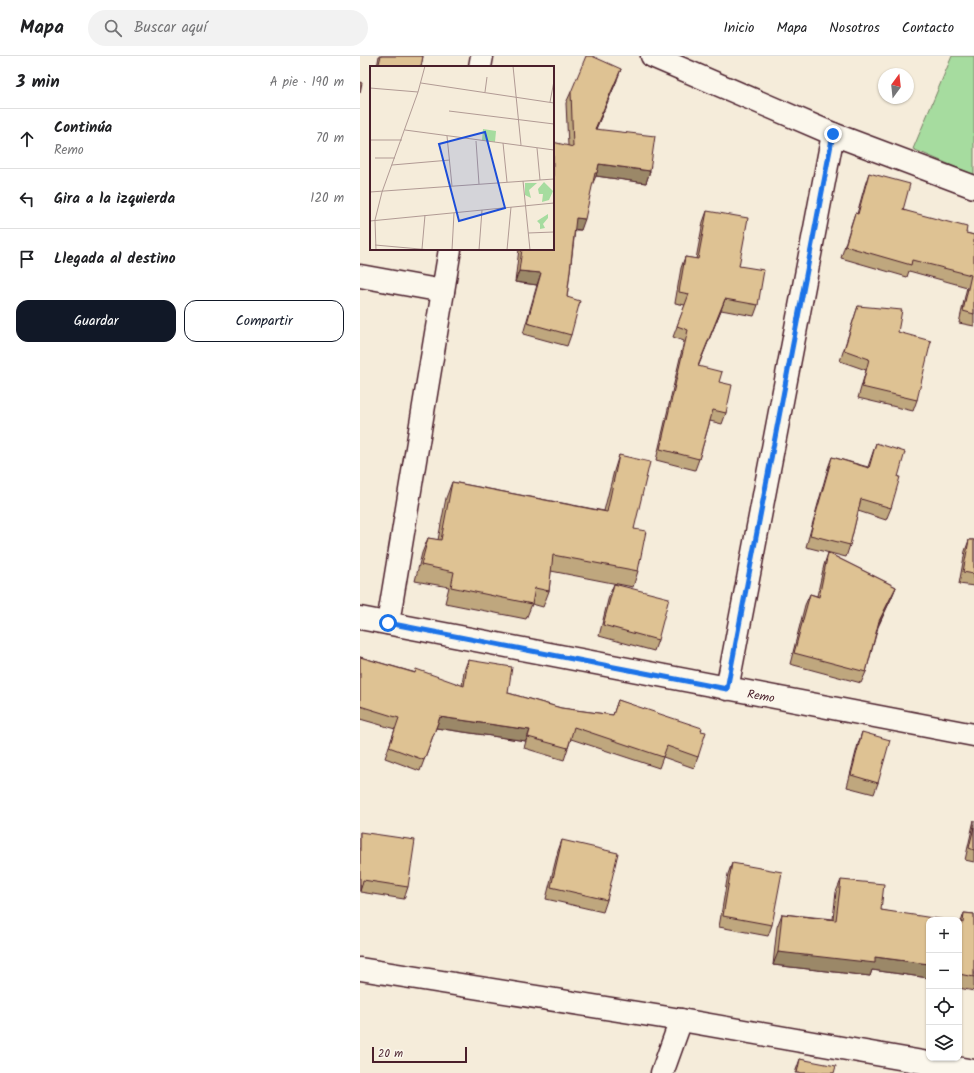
<!DOCTYPE html>
<html lang="es">
<meta charset="utf-8">
<style>
body{margin:0;font-family:Kalam,sans-serif;background:#f2f2f2;color:#202124}
.controls{position:absolute;right:12px;bottom:12px;display:grid;overflow:hidden;border-radius:8px;box-shadow:0 1px 3px #0004}
.controls button{width:36px;height:36px;display:grid;place-items:center;padding:0;border:0;border-bottom:1px solid #e0e0e0;background:#fff;color:#202124;font:20px sans-serif}
.compass{position:absolute;left:518px;top:12px;width:36px;height:36px;border-radius:50%;background:#fff;box-shadow:0 1px 3px #0004;rotate:15deg}
.scale{position:absolute;left:12px;bottom:10px;width:95px;box-sizing:border-box;padding-left:4px;border:2px solid #4a1f2b;border-top:0;font-size:11px;line-height:14px;white-space:nowrap;color:#4a1f2b;-webkit-text-stroke:3px #fbf7ec;paint-order:stroke}
.stop{position:absolute;width:12px;height:12px;margin:-9px;border:3px solid #1a73e8;border-radius:50%;background:#fff}
.stop.end{background:#1a73e8;border-color:#fff;box-shadow:0 1px 4px #0008}
.list{margin:0;padding:0;list-style:none}
h2{display:flex;justify-content:space-between;align-items:center;height:52px;margin:0;padding:0 16px;font-size:17px}
h2 small{font-size:13px;font-weight:400;color:#757577}
.list li{display:grid;grid-template-columns:26px 1fr auto;gap:12px;align-items:center;box-sizing:border-box;height:60px;padding:0 16px;border-top:1px solid #e0e0e0}
.list b{display:block;font-size:15px;white-space:nowrap}
.list p{margin:0;font-size:13px;white-space:nowrap;color:#757577}
.list em{font-size:13px;font-style:normal;color:#757577}
.actions{display:flex;gap:8px;padding:12px 16px}
.actions a{flex:1;padding:9px 0;border:1px solid #111827;border-radius:12px;text-align:center;font-size:14px;color:#111827}
.actions .main{background:#111827;color:#fff}
.icon{flex:none;width:22px;height:22px;fill:none;stroke:currentColor;stroke-width:2;stroke-linecap:round;stroke-linejoin:round}
.map{position:relative;flex:none;width:614px;height:1017px;overflow:hidden}
header{display:flex;align-items:center;gap:24px;box-sizing:border-box;height:56px;padding:0 20px;background:#fff;border-bottom:1px solid #e0e0e0}
header strong{font-size:19px}
nav{display:flex;gap:22px;margin-inline-start:auto;font-size:14px}
.search{width:280px;height:36px;background:#f2f2f2;display:flex;align-items:center;gap:10px;box-sizing:border-box;padding:0 14px;border-radius:22px;color:#757577;font-size:15px}
main{display:flex}
aside{flex:1;background:#fff}
.map>svg:first-child{display:block}
.pitch{fill:#a6dc9f;stroke:#787e65}
.lines{fill:none;stroke-linecap:round;stroke-linejoin:round}
.minor-casing{stroke:#4a1f2b;stroke-width:25}
.minor{stroke:#fbf7ec;stroke-width:22}
.wall{fill:#bfa77e;stroke:#4a1f2b}
.shaded-wall{fill:#9b8867;stroke:#4a1f2b}
.building{fill:#dec293;stroke:#4a1f2b}
.route{stroke:#1a73e8;stroke-width:5}
.labels{text-anchor:middle;stroke-width:3.5;stroke-linejoin:round;paint-order:stroke}
.street-label{font-size:12px;fill:#4a1f2b;stroke:#fbf7ec}
.inset-road{fill:none;stroke:#b19a94;stroke-width:1}
.view{fill:#1d4ed8;fill-opacity:0.15;stroke:#1d4ed8;stroke-width:2}
.inset-edge{fill:none;stroke:#4a1f2b;stroke-width:2}
</style>
<header>
<strong>Mapa</strong>
<div class="search"><svg class="icon" aria-label="search" viewBox="0 0 24 24"><circle cx="10" cy="10" r="6"/><path d="M15 15l6 6"/></svg>Buscar aquí</div>
<nav><a>Inicio</a><a>Mapa</a><a>Nosotros</a><a>Contacto</a></nav>
</header>
<main>
<aside>
<h2>3 min<small>A pie · 190 m</small></h2>
<ul class="list">
<li><svg class="icon" aria-label="ahead" viewBox="0 0 24 24"><path d="M12 20V5M6 11l6-6 6 6"/></svg><div><b>Continúa</b><p>Remo</p></div><em>70 m</em></li>
<li><svg class="icon" aria-label="left" viewBox="0 0 24 24"><path d="M17 20v-9H6M10 6l-5 5 5 5"/></svg><div><b>Gira a la izquierda</b></div><em>120 m</em></li>
<li><svg class="icon" aria-label="arrive" viewBox="0 0 24 24"><path d="M6 21V4h12l-3 4 3 4H6"/></svg><div><b>Llegada al destino</b></div></li>
</ul>
<div class="actions"><a class="main">Guardar</a><a>Compartir</a></div>
</aside>
<div class="map">
<svg width="614" height="1017" viewBox="0 0 614 1017">
<rect width="100%" height="100%" fill="#f5ecda"/>
<filter id="ink" filterUnits="userSpaceOnUse"><feTurbulence type="fractalNoise" baseFrequency=".025" numOctaves="2"/><feDisplacementMap in="SourceGraphic" scale="8" xChannelSelector="R" yChannelSelector="G"/><feConvolveMatrix kernelMatrix="1 2 1 2 8 2 1 2 1" color-interpolation-filters="sRGB"/></filter>
<g filter="url(#ink)">
<path class="pitch" d="M592,0H614V119L553,93Z"/>
<g class="lines">
<defs>
<g id="minor">
<path d="M292,0L473,78L614,131"/>
<path d="M120,11L122,0"/>
<path d="M0,220L83,235"/>
<path d="M0,562L614,679"/>
<path d="M28,567L90,193"/>
<path d="M367,633L473,78"/>
<path d="M0,913L321,964L614,1015"/>
<path d="M302,1017L321,964"/>
</g>
</defs>
<use href="#minor" class="minor-casing"/>
<use href="#minor" class="minor"/>
</g>
<g class="wall">
<path d="M19,0H63L61,11H17Z"/>
<path d="M257,24L236,73L290,115L286,127L236,120L232,129L221,174H215L207,241L211,279L207,290L163,278L177,229L155,226L159,193H193L208,90L206,47L211,36Z"/>
<path d="M509,117L543,154L606,177L614,179V270L599,267L607,231L549,215L547,221L481,202L491,169L495,157L497,158L505,129Z"/>
<path d="M347,155L379,210L398,249L394,260L361,254L338,310L359,326L366,357L362,368L350,365L339,403L335,414L296,404L324,285L313,281L325,249L315,247L321,212L325,201L336,203L343,166Z"/>
<path d="M498,250L538,276L557,344L553,355L498,342L506,314L480,305Z"/>
<path d="M516,387L538,421L531,452L526,464L498,455L490,489L486,501L446,491L468,412L472,401L508,411Z"/>
<path d="M259,399L274,473L278,515L273,531L191,515L189,535L183,551L172,548L166,563L85,547L89,531L55,525L62,497L68,482L78,484L86,442L92,426L244,455L254,415Z"/>
<path d="M609,484H614V530L599,528L605,495Z"/>
<path d="M468,497L536,531L531,543L518,571L506,616L501,627L430,608L445,549L450,538L457,540L464,509Z"/>
<path d="M254,528L298,584L294,595L239,580L249,540Z"/>
<path d="M0,601L102,630L104,615L108,604L148,637L201,652L253,659L258,644L341,675L338,701L334,712L303,701L299,712L211,683L204,704L164,692L166,685L76,672L60,715L25,702L35,673L0,663Z"/>
<path d="M502,676L518,727L514,738L487,731L498,688Z"/>
<path d="M614,764V806L605,804Z"/>
<path d="M0,776L48,831L44,843L0,836Z"/>
<path d="M202,784L247,844L243,856L186,843L198,795Z"/>
<path d="M372,807L412,869L408,880L359,871L368,818Z"/>
<path d="M481,824L521,854L569,864V922L512,914L510,920L413,909L417,871L422,858L473,863L476,836Z"/>
<path d="M604,857L614,858V935L599,932V866H601Z"/>
<path d="M440,1003L474,1017H435Z"/>
</g>
<g class="shaded-wall">
<path d="M261,13L257,24L231,84L235,73Z"/>
<path d="M239,108L290,115L286,127L236,120Z"/>
<path d="M216,162L225,163L221,174L212,173Z"/>
<path d="M159,215L181,217L177,229L155,226Z"/>
<path d="M365,243L361,254L334,321L338,310Z"/>
<path d="M536,531L531,543L515,576L519,565Z"/>
<path d="M80,661L170,674L166,685L76,672Z"/>
<path d="M0,829H2L0,835Z"/>
<path d="M418,896L515,901L569,908V922L512,914L510,920L413,909Z"/>
</g>
<g class="building">
<path d="M21,0H63L61,11H18Z"/>
<path d="M226,0H232L261,13L235,73L295,80L290,115L239,108L237,117H235L225,163L216,162L207,241L220,245L211,279L167,267L181,217L159,215L162,193H193V86L213,91L211,36Z"/>
<path d="M0,26L2,27L0,37Z"/>
<path d="M509,117L550,128L543,154L607,171L606,177L614,179V258L603,255L611,219L552,204L551,209L485,190L495,157L498,158Z"/>
<path d="M347,155L388,162L379,210L404,214L398,249L365,243L338,310L362,316L359,326L372,329L366,357L353,354L339,403L300,393L328,274L317,270L329,238L319,236L325,201L338,203Z"/>
<path d="M498,250L542,254L538,276L571,285L557,344L502,331L509,303L484,294Z"/>
<path d="M516,387L545,396L538,421H540L531,452L501,443L490,489L450,479L472,401L509,412Z"/>
<path d="M259,399L290,406L274,473L286,475L278,515L193,499L189,535L175,532L172,548L91,531L94,516L61,509L68,482L81,484L92,426L247,456Z"/>
<path d="M609,484H614V518L603,516Z"/>
<path d="M468,497L536,531L519,565L506,616L434,597L450,538L459,541Z"/>
<path d="M254,528L309,542L298,584L243,569Z"/>
<path d="M0,601L55,617L56,613L104,630L108,604L152,611L148,637L201,652L253,659L258,644L342,672L341,675L346,676L338,701L307,690L303,701L214,671L208,692L168,681L170,674L80,661L64,704L29,691L39,662L0,650Z"/>
<path d="M502,676L530,684L518,727L491,719Z"/>
<path d="M614,771V794L609,792Z"/>
<path d="M0,776L55,784L48,831L3,824L2,829H0Z"/>
<path d="M202,784L258,797L247,844L191,831Z"/>
<path d="M372,807L422,816L412,869L363,860Z"/>
<path d="M481,824L524,828L521,854L586,864H569V908L515,901V907L418,896L422,858L476,864Z"/>
<path d="M604,857L614,858V921L599,918V866L603,867Z"/>
<path d="M440,1003L476,1010L474,1017H437Z"/>
</g>
</g>
<g class="lines" filter="url(#ink)">
<path class="route" d="M28,567L367,633L473,78"/>
</g>
<g class="labels">
<g class="street-label">
<text transform="translate(401 640) rotate(10)" y="4">Remo</text>
</g>
</g>
<g transform="translate(10 10)">
<rect width="184" height="184" fill="#f5ecda"/>
<path d="M174,116L183,125L179,134L172,136L173,128H169L168,123ZM155,117H167L159,124L161,132L155,129ZM178,148V152L173,158L175,162L170,163V158L167,155Z" fill="#a6dc9f"/>
<path d="M113,63L126,65L125,76L112,74Z" fill="#a6dc9f"/>
<path class="inset-road" d="M143,0L151,79M51,17L184,37M0,22L48,26M115,26L117,11M180,36L184,15M79,45L184,58M35,64L184,84M77,70L82,120M0,74H32M106,75L109,118M133,77L137,116M167,82L170,114M5,92H25M22,99L80,94M153,115L160,184M0,126L184,113M0,155L184,137M158,167L184,166M5,179L61,184M52,183L55,149M6,184L5,154L12,126L48,26L55,0M82,184L84,147M109,184L112,144M137,184L141,141"/>
<path class="view" d="M115,66L135,142L89,155L69,78Z"/>
<rect width="184" height="184" class="inset-edge"/>
</g>
</svg>
<div class="controls">
<button>+</button>
<button>−</button>
<button><svg class="icon" aria-label="locate" viewBox="0 0 24 24"><circle cx="12" cy="12" r="6"/><path d="M12 2v4M12 18v4M2 12h4M18 12h4"/></svg></button>
<button><svg class="icon" aria-label="layers" viewBox="0 0 24 24"><path d="M12 4l9 5-9 5-9-5zM3 14l9 5 9-5"/></svg></button>
</div>
<svg class="compass" viewBox="-18 -18 36 36"><path d="M0-13l5 13h-10z" fill="#e53935"/><path d="M0 13l5-13h-10z" fill="#757577"/></svg>
<div class="scale">20 m</div>
<div class="stop" style="left:28px;top:567px"></div>
<div class="stop end" style="left:473px;top:78px"></div>
</div>
</main>
